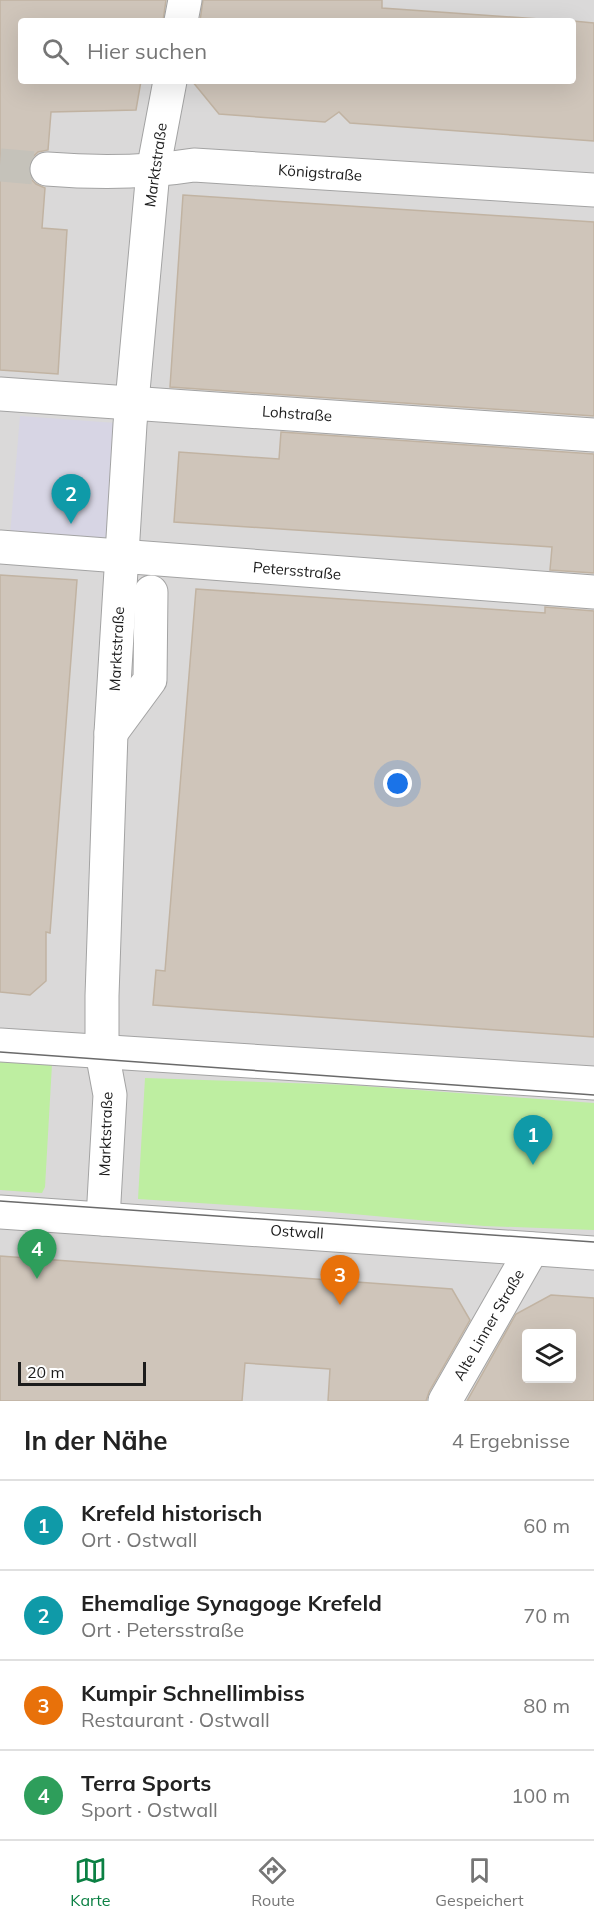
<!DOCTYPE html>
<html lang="de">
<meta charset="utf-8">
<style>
body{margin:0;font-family:Mulish,sans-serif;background:#f6f6f6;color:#222}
.controls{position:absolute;right:18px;bottom:18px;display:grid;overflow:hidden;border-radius:6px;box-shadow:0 6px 24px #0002}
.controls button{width:54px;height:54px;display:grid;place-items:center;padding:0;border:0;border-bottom:2px solid #e0e0e0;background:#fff;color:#222;font:30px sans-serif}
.scale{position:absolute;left:18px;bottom:15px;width:128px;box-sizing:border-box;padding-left:6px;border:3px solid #1c1c1c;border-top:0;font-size:16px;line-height:21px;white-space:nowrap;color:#1c1c1c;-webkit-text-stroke:4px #fff;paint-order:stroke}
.you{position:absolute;left:398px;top:784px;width:21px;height:21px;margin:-15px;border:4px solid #fff;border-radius:50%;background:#1a73e8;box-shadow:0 0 0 9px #1a73e833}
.badge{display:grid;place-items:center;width:39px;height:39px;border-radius:50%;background:#0b8043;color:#fff;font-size:20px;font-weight:700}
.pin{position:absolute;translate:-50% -50px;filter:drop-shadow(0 2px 3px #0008)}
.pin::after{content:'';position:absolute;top:32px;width:21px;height:18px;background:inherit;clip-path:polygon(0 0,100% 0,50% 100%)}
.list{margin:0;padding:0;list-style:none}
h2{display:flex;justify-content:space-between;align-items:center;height:78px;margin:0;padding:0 24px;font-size:26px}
h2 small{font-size:20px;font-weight:400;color:#767676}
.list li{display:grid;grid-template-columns:39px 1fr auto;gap:18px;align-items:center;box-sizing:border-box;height:90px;padding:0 24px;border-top:2px solid #e0e0e0}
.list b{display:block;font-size:22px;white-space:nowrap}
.list p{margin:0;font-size:20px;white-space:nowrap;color:#767676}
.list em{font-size:20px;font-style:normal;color:#767676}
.icon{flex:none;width:33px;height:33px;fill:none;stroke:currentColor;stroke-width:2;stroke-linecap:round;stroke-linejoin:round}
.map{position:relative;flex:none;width:594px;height:1401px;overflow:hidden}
.search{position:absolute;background:#fff;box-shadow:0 6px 24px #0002;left:18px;right:18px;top:18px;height:66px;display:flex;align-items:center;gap:15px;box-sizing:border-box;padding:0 21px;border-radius:6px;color:#767676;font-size:22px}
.sheet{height:438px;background:#fff}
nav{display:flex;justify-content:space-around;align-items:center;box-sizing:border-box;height:84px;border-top:2px solid #e0e0e0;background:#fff;font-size:16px;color:#767676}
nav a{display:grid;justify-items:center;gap:3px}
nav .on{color:#0b8043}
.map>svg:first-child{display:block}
.residential{fill:#dad9d9;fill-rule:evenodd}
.grass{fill:#beeea1}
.plaza{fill:#d7d5e4}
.building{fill:#cfc5ba;stroke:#c1b3a2;stroke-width:1.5;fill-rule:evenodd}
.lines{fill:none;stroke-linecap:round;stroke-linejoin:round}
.minor-tunnel{stroke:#c5c2ba;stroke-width:33;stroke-dasharray:33 16;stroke-linecap:butt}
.minor-casing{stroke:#a3a3a3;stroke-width:35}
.minor{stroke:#fff;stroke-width:33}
.tram{stroke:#6a6a6a;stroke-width:1.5}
.labels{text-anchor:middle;stroke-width:4.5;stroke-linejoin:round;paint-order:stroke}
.street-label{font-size:15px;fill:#1c1c1c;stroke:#fff}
</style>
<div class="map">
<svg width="594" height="1401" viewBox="0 0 594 1401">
<rect width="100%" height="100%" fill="#efece1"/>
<path class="residential" d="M0,0H594V1401H0ZM21,21H573V81H21ZM526,1334H572V1378H526Z"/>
<g class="grass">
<path d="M0,1061L52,1064L45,1187L42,1193L0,1190Z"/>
<path d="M145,1078L349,1085L594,1103V1230L484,1226L320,1211L138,1199Z"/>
</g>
<path class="plaza" d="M20,416L130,424L122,556L9,547Z"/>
<g class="building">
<path d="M0,0H166L163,21H21V81H141L136,110L51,112L48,150L38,152L32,158L28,167L30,178L36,184L45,188L42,228L67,230L58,374L0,370Z"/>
<path d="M203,0H382V8L568,21H200Z"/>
<path d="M573,21L594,23V141L350,123L339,112L325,122L219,114L192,81H573Z"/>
<path d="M183,195L594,222V416L170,387Z"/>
<path d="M281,432L594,454V573L550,570L552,547L174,522L179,452L279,459Z"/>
<path d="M0,575L77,580L50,933L46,932V981L30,995L0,992Z"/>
<path d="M196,589L545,613V607L594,611V1037L153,1005L156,970L165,971Z"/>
<path d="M0,1256L452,1289L470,1320L429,1392L426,1401H328L330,1369L245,1363L242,1401H0Z"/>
<path d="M551,1295L594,1298V1401H467L516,1314ZM526,1334H572V1378H526Z"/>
</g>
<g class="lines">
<path class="minor-tunnel" d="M0,165L47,169"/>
<defs>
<g id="minor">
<path d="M181,21L185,0"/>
<path d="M47,169C97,173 144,173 194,165L594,190"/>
<path d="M0,394L594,435"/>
<path d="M0,547L594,592"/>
<path d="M111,733L150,680L151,592"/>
<path d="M0,1045L594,1083"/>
<path d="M0,1212L594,1253"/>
<path d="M103,1219L110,1095L102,1052V996L111,733L130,424L153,171L170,81"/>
<path d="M445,1401L532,1249"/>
</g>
</defs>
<use href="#minor" class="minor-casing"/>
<use href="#minor" class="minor"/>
<g class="tram">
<path d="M0,1052L594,1095"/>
<path d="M0,1201L594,1242"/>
</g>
</g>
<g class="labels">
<g class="street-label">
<text transform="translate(156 165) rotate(-82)" y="5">Marktstraße</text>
<text transform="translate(320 173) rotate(4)" y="5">Königstraße</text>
<text transform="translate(297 414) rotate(4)" y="5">Lohstraße</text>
<text transform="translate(297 571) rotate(5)" y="5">Petersstraße</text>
<text transform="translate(117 649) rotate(-87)" y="5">Marktstraße</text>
<text transform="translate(106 1134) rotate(-88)" y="5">Marktstraße</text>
<text transform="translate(297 1232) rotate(4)" y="5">Ostwall</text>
<text transform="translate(489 1325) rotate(-60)" y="5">Alte Linner Straße</text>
</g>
</g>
</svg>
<div class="controls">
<button><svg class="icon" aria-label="layers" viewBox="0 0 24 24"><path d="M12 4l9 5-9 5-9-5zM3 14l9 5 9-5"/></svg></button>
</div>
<div class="scale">20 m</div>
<div class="you"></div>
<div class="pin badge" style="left:533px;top:1165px;background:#0f9aa8">1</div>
<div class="pin badge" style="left:71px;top:524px;background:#0f9aa8">2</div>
<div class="pin badge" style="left:340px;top:1305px;background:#e8710a">3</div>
<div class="pin badge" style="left:37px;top:1279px;background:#2e9e5b">4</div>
<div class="search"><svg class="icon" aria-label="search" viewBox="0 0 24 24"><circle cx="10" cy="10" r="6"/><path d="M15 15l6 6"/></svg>Hier suchen</div>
</div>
<section class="sheet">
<h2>In der Nähe<small>4 Ergebnisse</small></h2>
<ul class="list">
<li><span class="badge" style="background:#0f9aa8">1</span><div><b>Krefeld historisch</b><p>Ort · Ostwall</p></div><em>60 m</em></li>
<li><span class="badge" style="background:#0f9aa8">2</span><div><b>Ehemalige Synagoge Krefeld</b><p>Ort · Petersstraße</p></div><em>70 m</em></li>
<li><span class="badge" style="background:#e8710a">3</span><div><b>Kumpir Schnellimbiss</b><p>Restaurant · Ostwall</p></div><em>80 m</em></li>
<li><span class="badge" style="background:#2e9e5b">4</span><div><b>Terra Sports</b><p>Sport · Ostwall</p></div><em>100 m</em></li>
</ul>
</section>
<nav>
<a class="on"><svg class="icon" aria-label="map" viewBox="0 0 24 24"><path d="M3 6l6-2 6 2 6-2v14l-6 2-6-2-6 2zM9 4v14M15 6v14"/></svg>Karte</a>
<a><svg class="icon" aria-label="directions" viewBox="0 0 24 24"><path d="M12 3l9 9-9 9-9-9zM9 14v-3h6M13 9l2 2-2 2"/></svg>Route</a>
<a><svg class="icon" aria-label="saved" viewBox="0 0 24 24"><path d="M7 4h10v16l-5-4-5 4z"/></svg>Gespeichert</a>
</nav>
